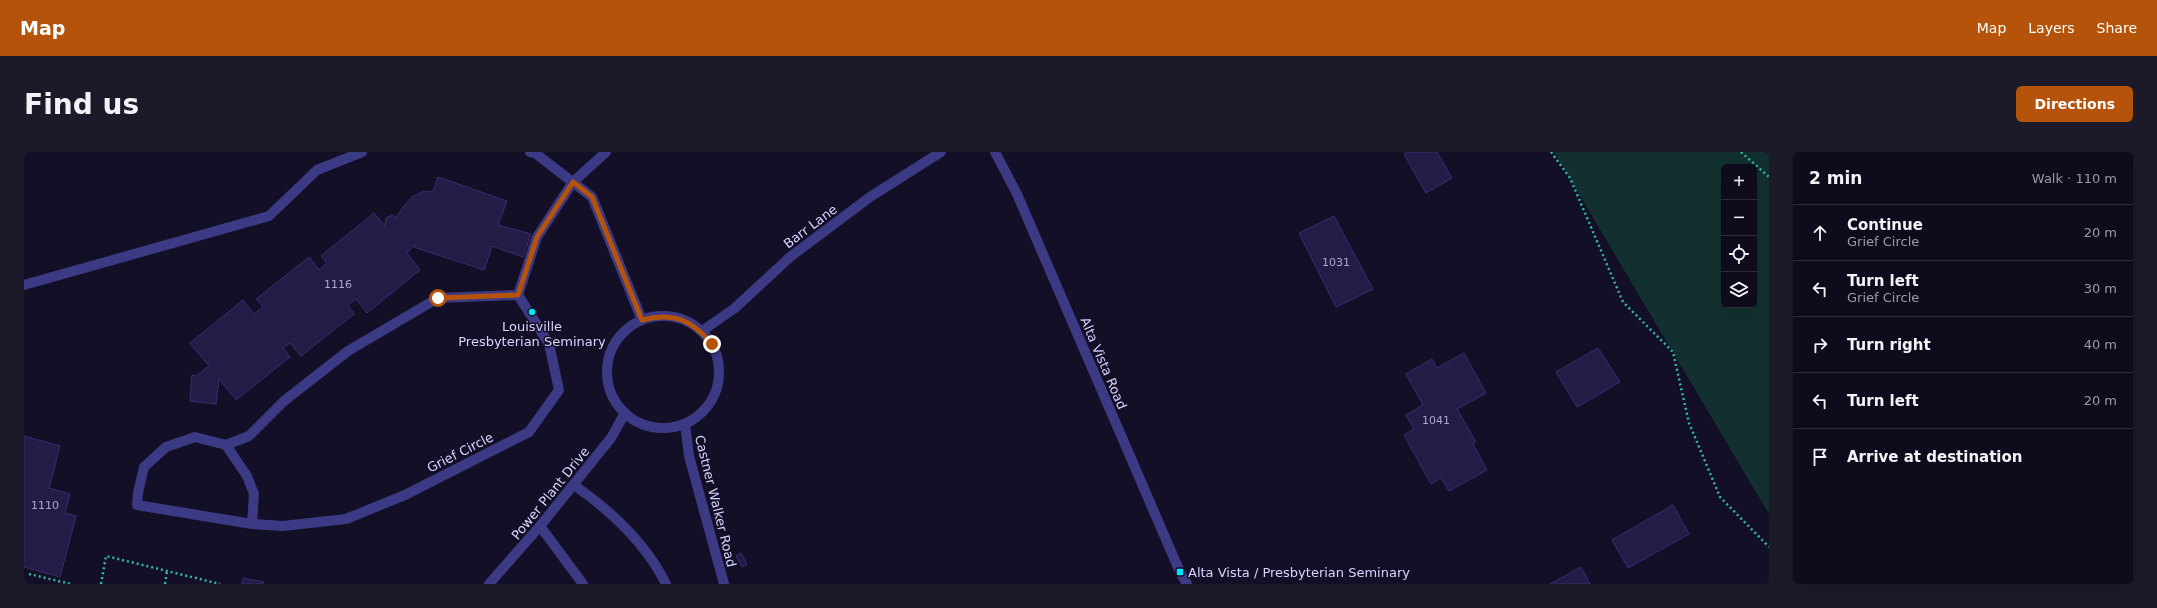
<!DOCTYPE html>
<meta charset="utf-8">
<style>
body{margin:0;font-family:"DejaVu Sans",sans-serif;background:#1c1929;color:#f1f3f6}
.controls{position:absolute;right:12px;top:12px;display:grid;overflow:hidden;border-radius:6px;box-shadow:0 4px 16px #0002}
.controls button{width:36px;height:36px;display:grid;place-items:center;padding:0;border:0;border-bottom:1px solid #2e2b3b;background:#0e0b1c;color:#f1f3f6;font:20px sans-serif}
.stop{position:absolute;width:12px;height:12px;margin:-9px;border:3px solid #b45309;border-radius:50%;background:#fff}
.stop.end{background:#b45309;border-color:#fff;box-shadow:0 1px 4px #0008}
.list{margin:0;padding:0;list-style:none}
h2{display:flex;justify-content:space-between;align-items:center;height:52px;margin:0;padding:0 16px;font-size:17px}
h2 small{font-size:13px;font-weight:400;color:#9b9ba3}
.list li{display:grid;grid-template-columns:26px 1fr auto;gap:12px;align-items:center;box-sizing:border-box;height:56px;padding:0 16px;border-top:1px solid #2e2b3b}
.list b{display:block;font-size:15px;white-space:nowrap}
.list p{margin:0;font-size:13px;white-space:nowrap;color:#9b9ba3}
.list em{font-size:13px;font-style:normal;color:#9b9ba3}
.icon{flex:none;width:22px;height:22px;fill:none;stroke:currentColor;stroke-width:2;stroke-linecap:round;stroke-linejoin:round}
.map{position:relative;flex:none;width:1745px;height:432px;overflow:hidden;border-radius:6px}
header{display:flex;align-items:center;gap:24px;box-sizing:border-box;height:56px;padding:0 20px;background:#b45309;color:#fff}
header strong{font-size:19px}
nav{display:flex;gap:22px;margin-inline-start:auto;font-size:14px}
.intro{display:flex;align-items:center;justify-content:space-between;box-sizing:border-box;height:96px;padding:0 24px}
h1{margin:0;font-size:28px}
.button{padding:10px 18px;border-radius:6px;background:#b45309;color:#fff;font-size:14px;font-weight:700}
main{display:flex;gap:24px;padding:0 24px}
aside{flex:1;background:#0e0b1c;border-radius:6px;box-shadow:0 4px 16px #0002}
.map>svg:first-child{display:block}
.green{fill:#12302f;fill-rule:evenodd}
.building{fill:#241b47;stroke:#3b2d73}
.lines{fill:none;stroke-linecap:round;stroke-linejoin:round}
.path{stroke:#2fb8b0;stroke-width:2.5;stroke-dasharray:2 3;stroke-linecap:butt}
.minor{stroke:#3d3a85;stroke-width:10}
.route{stroke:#b45309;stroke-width:5}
.poi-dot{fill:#00e5ff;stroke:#130f26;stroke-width:1.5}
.labels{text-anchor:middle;stroke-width:3;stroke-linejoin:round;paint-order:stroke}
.number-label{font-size:11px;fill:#aca6d1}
.street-label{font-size:13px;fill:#d9d4ff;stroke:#130f26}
.poi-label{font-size:13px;fill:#d9d4ff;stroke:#130f26}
</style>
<header>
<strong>Map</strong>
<nav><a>Map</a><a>Layers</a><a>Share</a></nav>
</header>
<div class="intro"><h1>Find us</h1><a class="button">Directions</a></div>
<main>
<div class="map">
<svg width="1745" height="432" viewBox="0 0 1745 432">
<rect width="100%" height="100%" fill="#130f26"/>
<path class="green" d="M1530,0H1745V362ZM1700,15H1730V153H1700Z"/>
<g class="building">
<path d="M1383,0H1413L1428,26L1402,41L1380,2Z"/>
<path d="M414,25L483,49L474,73L507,82L499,105L468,94L460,118L390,95L391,92L383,101L396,118L343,161L332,147L324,153L330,162L277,204L266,191L259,196L266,205L212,248L195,227L192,252L166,249L168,223L172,224L185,214L166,191L219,148L230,162L239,155L232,147L285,105L295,118L303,111L297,104L350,61L361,74L362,66L368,63L373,65L379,55L388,45L398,40L409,39Z"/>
<path d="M1310,64L1349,137L1312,155L1275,81Z"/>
<path d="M1574,196L1596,230L1553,255L1532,220Z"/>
<path d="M1440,201L1462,241L1433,257L1452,290L1449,292L1463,318L1425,339L1417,326L1407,332L1380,283L1390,277L1382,263L1399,253L1382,222L1408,207L1413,216Z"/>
<path d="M0,284L36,294L25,336L46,342L41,361L52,364L36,425L0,415Z"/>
<path d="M1649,353L1665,382L1604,416L1588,388Z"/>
<path d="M717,401L723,412L718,415L712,404Z"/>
<path d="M1557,415L1566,432H1526L1539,425Z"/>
<path d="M219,426L240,430L239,432H218Z"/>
</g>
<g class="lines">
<g class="path">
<path d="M1527,0L1546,26L1599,150L1649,200L1665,271L1696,345L1745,395"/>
<path d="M1717,0L1745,25"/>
<path d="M5,422L47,432"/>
<path d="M77,432L82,404L196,432"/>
<path d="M141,432L143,419"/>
</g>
<g class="minor">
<path d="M506,0L511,1L568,45L618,168"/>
<path d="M971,0L993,42L1156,420L1163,432"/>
<path d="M0,133L245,64L293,18L338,0"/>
<path d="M494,143L525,192L535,238L505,280L381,343L322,367L259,374L228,372L113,353L114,341L120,315L142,295L171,285L202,293L225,284L260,249L324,199L414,146Z"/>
<path d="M494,143L513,85L549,30L582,0"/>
<circle cx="639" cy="220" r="56"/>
<path d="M678,179L711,156L766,105L846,45L917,0"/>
<path d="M661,272L665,304L700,432"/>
<path d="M202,293L223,324L230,342L228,372"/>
<path d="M550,333C587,359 622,391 642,432"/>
<path d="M516,374L559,432"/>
<path d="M465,432L516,374L587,286L601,261"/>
</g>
</g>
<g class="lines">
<path class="route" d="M414,146L494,143L513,85L549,30L568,45L618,168C649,160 667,167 688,192"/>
</g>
<g class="poi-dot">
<circle cx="508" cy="160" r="4"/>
<rect x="1152" y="416" width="8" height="8" rx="2"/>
</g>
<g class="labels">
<g class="number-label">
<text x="1312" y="114">1031</text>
<text x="314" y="136">1116</text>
<text x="1412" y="272">1041</text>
<text x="21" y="357">1110</text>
</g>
<g class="street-label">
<text transform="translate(786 74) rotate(-37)" y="5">Barr Lane</text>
<text transform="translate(1080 211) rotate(67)" y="5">Alta Vista Road</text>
<text transform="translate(436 300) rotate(-27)" y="5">Grief Circle</text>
<text transform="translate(526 341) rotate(-51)" y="5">Power Plant Drive</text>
<text transform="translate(692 349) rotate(76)" y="5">Castner Walker Road</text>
</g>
<g class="poi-label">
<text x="508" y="179">Louisville<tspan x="508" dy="15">Presbyterian Seminary</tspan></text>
<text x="1164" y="425" text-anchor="start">Alta Vista / Presbyterian Seminary</text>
</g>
</g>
</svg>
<div class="controls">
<button>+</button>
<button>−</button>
<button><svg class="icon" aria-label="locate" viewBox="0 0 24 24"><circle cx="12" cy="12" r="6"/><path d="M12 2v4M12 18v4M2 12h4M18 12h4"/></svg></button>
<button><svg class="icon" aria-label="layers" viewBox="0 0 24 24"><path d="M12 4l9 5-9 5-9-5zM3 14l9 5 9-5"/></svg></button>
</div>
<div class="stop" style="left:414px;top:146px"></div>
<div class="stop end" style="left:688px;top:192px"></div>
</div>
<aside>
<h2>2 min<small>Walk · 110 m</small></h2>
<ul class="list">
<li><svg class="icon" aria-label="ahead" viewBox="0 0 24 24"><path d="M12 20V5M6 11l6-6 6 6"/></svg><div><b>Continue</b><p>Grief Circle</p></div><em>20 m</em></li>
<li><svg class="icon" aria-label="left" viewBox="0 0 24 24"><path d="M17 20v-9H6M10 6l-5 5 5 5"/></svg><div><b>Turn left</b><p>Grief Circle</p></div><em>30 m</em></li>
<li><svg class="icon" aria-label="right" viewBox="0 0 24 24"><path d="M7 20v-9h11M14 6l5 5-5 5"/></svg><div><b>Turn right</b></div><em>40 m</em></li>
<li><svg class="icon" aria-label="left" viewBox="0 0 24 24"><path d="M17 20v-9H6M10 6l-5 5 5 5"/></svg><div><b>Turn left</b></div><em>20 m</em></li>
<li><svg class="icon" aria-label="arrive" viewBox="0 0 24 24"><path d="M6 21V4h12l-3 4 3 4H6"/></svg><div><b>Arrive at destination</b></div></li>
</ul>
</aside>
</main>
